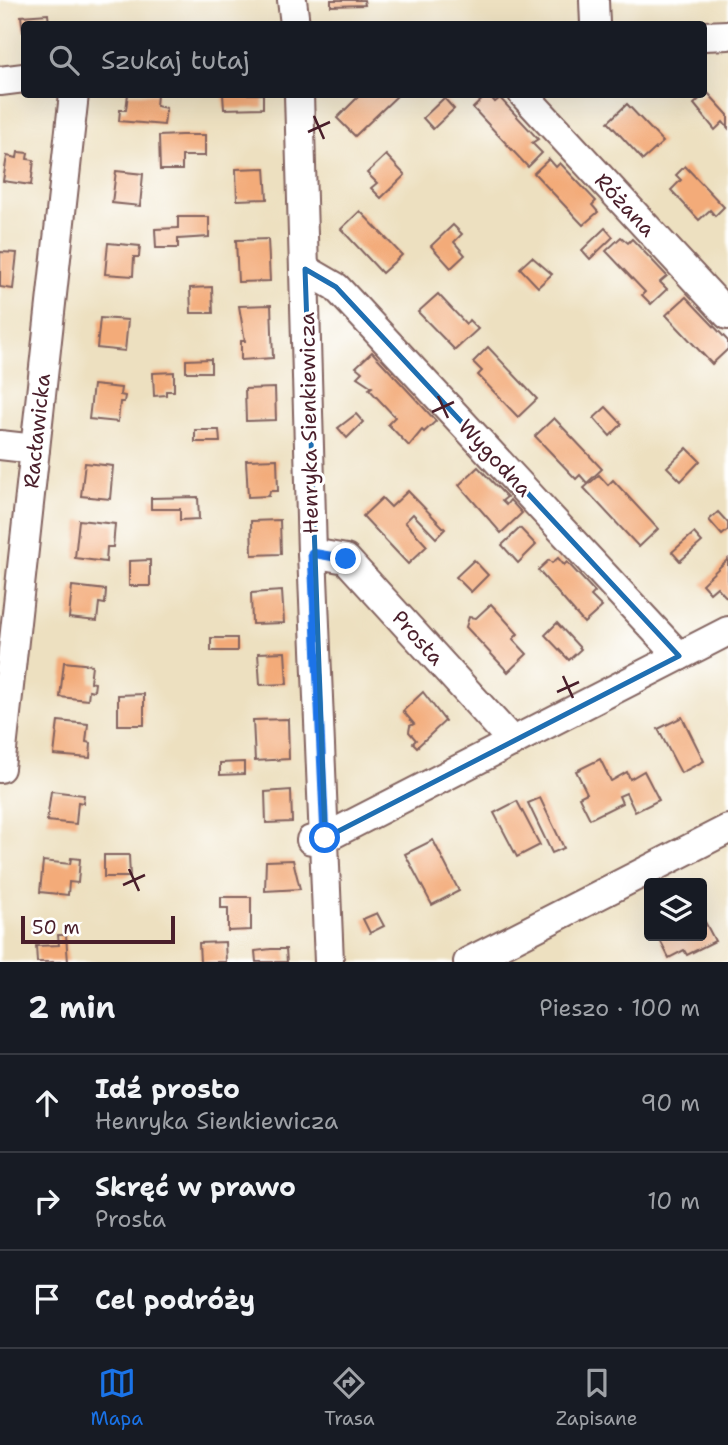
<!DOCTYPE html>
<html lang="pl">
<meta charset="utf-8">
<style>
body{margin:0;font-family:"Shantell Sans",sans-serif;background:#242831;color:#f1f3f6}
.controls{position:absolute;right:21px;bottom:21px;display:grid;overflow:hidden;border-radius:7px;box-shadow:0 7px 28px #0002}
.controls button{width:63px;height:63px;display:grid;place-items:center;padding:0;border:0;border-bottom:2px solid #363941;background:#171b24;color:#f1f3f6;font:35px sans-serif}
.scale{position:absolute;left:21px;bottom:18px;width:154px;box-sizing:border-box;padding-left:7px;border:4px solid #4a1f2b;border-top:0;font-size:19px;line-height:24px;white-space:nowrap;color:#4a1f2b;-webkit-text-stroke:5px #fff;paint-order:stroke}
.stop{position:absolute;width:21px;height:21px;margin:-16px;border:5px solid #1a73e8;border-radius:50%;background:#fff}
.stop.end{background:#1a73e8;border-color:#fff;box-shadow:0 2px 7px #0008}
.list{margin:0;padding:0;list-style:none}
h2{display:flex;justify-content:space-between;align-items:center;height:91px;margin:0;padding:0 28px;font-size:30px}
h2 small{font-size:23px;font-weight:400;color:#9ea1a6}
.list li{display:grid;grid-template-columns:46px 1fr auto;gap:21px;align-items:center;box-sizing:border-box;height:98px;padding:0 28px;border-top:2px solid #363941}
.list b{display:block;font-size:26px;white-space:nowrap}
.list p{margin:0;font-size:23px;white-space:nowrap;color:#9ea1a6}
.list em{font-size:23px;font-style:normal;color:#9ea1a6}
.icon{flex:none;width:38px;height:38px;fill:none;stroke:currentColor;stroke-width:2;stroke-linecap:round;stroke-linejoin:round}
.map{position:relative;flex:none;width:728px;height:962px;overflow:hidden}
.search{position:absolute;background:#171b24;box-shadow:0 7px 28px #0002;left:21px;right:21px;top:21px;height:77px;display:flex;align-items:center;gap:18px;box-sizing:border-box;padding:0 24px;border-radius:7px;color:#9ea1a6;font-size:26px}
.sheet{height:385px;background:#171b24}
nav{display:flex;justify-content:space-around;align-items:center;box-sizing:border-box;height:98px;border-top:2px solid #363941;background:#171b24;font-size:19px;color:#9ea1a6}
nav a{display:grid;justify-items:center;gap:4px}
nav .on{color:#1a73e8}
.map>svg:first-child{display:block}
.building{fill:#f3ab79}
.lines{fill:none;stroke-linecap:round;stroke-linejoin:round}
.minor-casing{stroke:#83635f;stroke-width:32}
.minor{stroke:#fff;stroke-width:28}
.route{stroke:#1a73e8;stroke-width:9}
.marked{fill:none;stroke:#1f6fb2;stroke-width:5;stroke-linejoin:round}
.ticks{fill:none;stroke:#4a1f2b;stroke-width:2.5}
.labels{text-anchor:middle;stroke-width:6;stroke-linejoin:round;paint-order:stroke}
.street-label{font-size:21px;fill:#4a1f2b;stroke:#fff}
</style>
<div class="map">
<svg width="728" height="962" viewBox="0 0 728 962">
<rect width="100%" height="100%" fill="#fff"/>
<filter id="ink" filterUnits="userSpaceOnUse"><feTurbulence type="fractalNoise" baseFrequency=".0143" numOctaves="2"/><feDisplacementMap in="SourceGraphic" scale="14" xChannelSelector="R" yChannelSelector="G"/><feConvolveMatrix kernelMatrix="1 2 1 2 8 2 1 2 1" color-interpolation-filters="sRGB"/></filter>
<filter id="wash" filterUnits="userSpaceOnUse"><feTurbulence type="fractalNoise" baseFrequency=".00686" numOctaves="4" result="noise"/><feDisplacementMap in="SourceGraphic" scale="28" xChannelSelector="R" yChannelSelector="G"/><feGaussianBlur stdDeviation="1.57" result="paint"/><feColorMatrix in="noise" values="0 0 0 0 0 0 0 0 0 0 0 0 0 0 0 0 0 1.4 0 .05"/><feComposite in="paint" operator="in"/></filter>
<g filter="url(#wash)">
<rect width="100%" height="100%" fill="#ede0c0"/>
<g id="blocks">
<g class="building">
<path d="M331,0H364L365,5L331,6Z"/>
<path d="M48,14L49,24H24L23,33L21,16Z"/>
<path d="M707,92L728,115V128L723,122L715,130L694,104Z"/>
<path d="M128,94H157L156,106L166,108L164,125L119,121L120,110H126Z"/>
<path d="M223,94H263V108L224,109Z"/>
<path d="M361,94H399L355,136L337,118Z"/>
<path d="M488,94L495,102L500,98L538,139L532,143L542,153L528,167L473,108Z"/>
<path d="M444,98L454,109L433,129L423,118Z"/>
<path d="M627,104L663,142L643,160L608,122Z"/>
<path d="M181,135H205V156H182V170H160L159,136Z"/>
<path d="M18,152L28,153L27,159L34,160L31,185L3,181L7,156L17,158Z"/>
<path d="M386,155L405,175L381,198L371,188L377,183L367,173Z"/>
<path d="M549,159L556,167L560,163L596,201L592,205L598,212L583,225L534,173Z"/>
<path d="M685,166L724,207L715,216L710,210L699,220L671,190L681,180L676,175Z"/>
<path d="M265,168L267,199L237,200L236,169Z"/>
<path d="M116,171L143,174L140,206L112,203Z"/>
<path d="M360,211L402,255L382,273L341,229Z"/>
<path d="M178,217H209V237L178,239V248H156L155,229L178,228Z"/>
<path d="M453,225L462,234L454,242L465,255L451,268L431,246Z"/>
<path d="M605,228L613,237L590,259L582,250Z"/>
<path d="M621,237L628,243L632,239L667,276L660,282L667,289L651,304L642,295L645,292L606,251Z"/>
<path d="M268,239L270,281L238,282L236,240Z"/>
<path d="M108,243L140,246L139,257H134L133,276L105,274Z"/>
<path d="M0,252L17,253L13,289L0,287Z"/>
<path d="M532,257L552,274L538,287L520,268Z"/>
<path d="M212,287L213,313H191L190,288Z"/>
<path d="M438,294L466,324L469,320L478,329L455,350L418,312Z"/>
<path d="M686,297L728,341V349L712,364L666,315Z"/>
<path d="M271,305L273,358L241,360V341H245L239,306Z"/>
<path d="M100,318L128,320L125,351L97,348Z"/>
<path d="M488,347L537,399L518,417L478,375L482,371L473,362Z"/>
<path d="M372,352L436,421L424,432L422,430L409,446L388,424L395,417L369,389L372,387L357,377L362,372L356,367Z"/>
<path d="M211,359V372H186V360Z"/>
<path d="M174,372V391H166V395L154,396L153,373Z"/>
<path d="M93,385L121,388L120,395L125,396L124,402H120L118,422L89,419Z"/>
<path d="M275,388L276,420L246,421L245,389Z"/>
<path d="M606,407L622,424L610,436L594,418Z"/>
<path d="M356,414L363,422L347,438L338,428Z"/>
<path d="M554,418L602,469L587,483L580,475L576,479L535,436Z"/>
<path d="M195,430H219L220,442H195Z"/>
<path d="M687,448L700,461L681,481L667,467Z"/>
<path d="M277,459L278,491H270L269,496L248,497L246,460Z"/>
<path d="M85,463L113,466L110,499L81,496Z"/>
<path d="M478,467L507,497L502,501L506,505L510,500L522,513L501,533L459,485Z"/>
<path d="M599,475L608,485L613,480L658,529L639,547L584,488Z"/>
<path d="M408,491L445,529L436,538L413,514L405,522L427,546L408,564L363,516L382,498L391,507Z"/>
<path d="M198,497L199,519L180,520V509H151V498Z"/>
<path d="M718,512L728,523V530L722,535L709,520Z"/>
<path d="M79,520L115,524L113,547H107L106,562L75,558Z"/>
<path d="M280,520L281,554L252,555L251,521Z"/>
<path d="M520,528L536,545L518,563L502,545Z"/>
<path d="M694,533L702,542L680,561L672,552Z"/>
<path d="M558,558L564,565L567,562L595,592L591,596L602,607L584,623L538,570L549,560L552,563Z"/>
<path d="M728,559V597L727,598L717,587L710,593L702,584Z"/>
<path d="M150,560V586H129V561Z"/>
<path d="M474,560L488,575L471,592L456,577Z"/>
<path d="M72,586L106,590L105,604L99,603L97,621L69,618Z"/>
<path d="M282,591L284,623L252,624L251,593Z"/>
<path d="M491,604L518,634L513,639L527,654L508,672L466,627L469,617L476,618Z"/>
<path d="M557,623L581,649L569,660L545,635Z"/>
<rect x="211" y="638" width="26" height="13"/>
<path d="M285,652L287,684L260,685L258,653Z"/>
<path d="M64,662L92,665L90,682L95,683L94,691L89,690L88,700L60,697Z"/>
<path d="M423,692L445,721L417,747L413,743L416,740L409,732L410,726L414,724L403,711Z"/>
<path d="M144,694V725H118V695Z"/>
<path d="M682,717L704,761L681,773L658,729Z"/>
<path d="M288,719L289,759L255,761L253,720Z"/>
<path d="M58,721L88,724L86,742L91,743L90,758L54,755Z"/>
<path d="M600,759L611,781L627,772L630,779L644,771L659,800L635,812L626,793L619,796L622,803L590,819L579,797L587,793L576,771Z"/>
<path d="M244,762V774L220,775V763Z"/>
<path d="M291,790L292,822L266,823L265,792Z"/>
<path d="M51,791L84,795L83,803L78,802L76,824L47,821Z"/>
<path d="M540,798L564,848L552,853L528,803Z"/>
<path d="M517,801L540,845L517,857L494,813Z"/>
<path d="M433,840L459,891L432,905L405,854Z"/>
<path d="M104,855H129L130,877H104Z"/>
<path d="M71,858L80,859L78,883L69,882L68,895L40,892L43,861L70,864Z"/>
<path d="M293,860L300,889L265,891L266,861Z"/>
<path d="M221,897H251V930L228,931V908H221Z"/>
<path d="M377,913L384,926L370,933L363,919Z"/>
<path d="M702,916L715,941L687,955L684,950L669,958L658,936H702Z"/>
<path d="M58,935H66L68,962H37L36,946L59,945Z"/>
<path d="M225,942L226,962H200L199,943Z"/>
<path d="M271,949H286L287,962H256L255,951Z"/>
</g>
</g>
</g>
<g filter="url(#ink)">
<use href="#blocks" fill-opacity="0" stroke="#83635f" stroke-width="2"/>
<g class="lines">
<defs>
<g id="minor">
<path d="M292,0L295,24"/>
<path d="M594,0L595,24"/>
<path d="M704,36L728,35"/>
<path d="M0,81L24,78"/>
<path d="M299,94L312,553L329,962"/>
<path d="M523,94L728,315"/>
<path d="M305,269L336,287L679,656"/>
<path d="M0,445L35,449"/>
<path d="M312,553L346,559L513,742"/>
<path d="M0,768L74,94"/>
<path d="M311,840L325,838L728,631"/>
<path d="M468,962L728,829"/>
</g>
</defs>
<use href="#minor" class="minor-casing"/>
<use href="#minor" class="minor"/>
</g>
</g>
<g class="lines" filter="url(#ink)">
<path class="route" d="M325,838L312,553L346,559"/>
</g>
<path class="marked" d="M305,269L336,287L679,656L325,838Z"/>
<path class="ticks" d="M314,116L324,139M308,132L330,122M438,396L448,418M432,412L454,402M563,676L573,698M557,692L579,682M129,869L139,891M123,885L145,875"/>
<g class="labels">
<g class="street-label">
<text transform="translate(625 205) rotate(47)" y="7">Różana</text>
<text transform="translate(309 423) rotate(-91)" y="7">Henryka Sienkiewicza</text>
<text transform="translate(37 431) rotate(-84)" y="7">Racławicka</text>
<text transform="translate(495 458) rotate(47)" y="7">Wygodna</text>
<text transform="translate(418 638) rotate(48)" y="7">Prosta</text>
</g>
</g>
</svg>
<div class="controls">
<button><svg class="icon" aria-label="layers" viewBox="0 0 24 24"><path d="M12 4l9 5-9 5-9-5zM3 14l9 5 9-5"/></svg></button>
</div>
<div class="scale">50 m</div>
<div class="stop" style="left:325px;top:838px"></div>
<div class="stop end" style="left:346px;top:559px"></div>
<div class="search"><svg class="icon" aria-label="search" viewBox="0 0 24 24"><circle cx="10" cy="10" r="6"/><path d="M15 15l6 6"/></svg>Szukaj tutaj</div>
</div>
<section class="sheet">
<h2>2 min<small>Pieszo · 100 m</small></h2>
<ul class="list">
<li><svg class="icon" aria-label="ahead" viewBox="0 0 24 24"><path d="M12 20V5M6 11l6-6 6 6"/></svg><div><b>Idź prosto</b><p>Henryka Sienkiewicza</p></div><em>90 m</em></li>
<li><svg class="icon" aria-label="right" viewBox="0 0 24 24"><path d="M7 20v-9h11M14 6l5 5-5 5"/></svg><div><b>Skręć w prawo</b><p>Prosta</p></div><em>10 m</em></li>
<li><svg class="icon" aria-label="arrive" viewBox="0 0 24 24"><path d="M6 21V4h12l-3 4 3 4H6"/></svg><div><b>Cel podróży</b></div></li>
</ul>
</section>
<nav>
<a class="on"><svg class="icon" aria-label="map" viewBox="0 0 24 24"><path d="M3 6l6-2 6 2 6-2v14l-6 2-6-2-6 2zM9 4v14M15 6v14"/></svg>Mapa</a>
<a><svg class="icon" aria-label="directions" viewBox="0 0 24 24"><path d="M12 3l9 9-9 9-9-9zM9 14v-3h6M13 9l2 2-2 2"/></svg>Trasa</a>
<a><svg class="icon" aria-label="saved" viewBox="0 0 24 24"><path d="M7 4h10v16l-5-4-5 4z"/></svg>Zapisane</a>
</nav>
